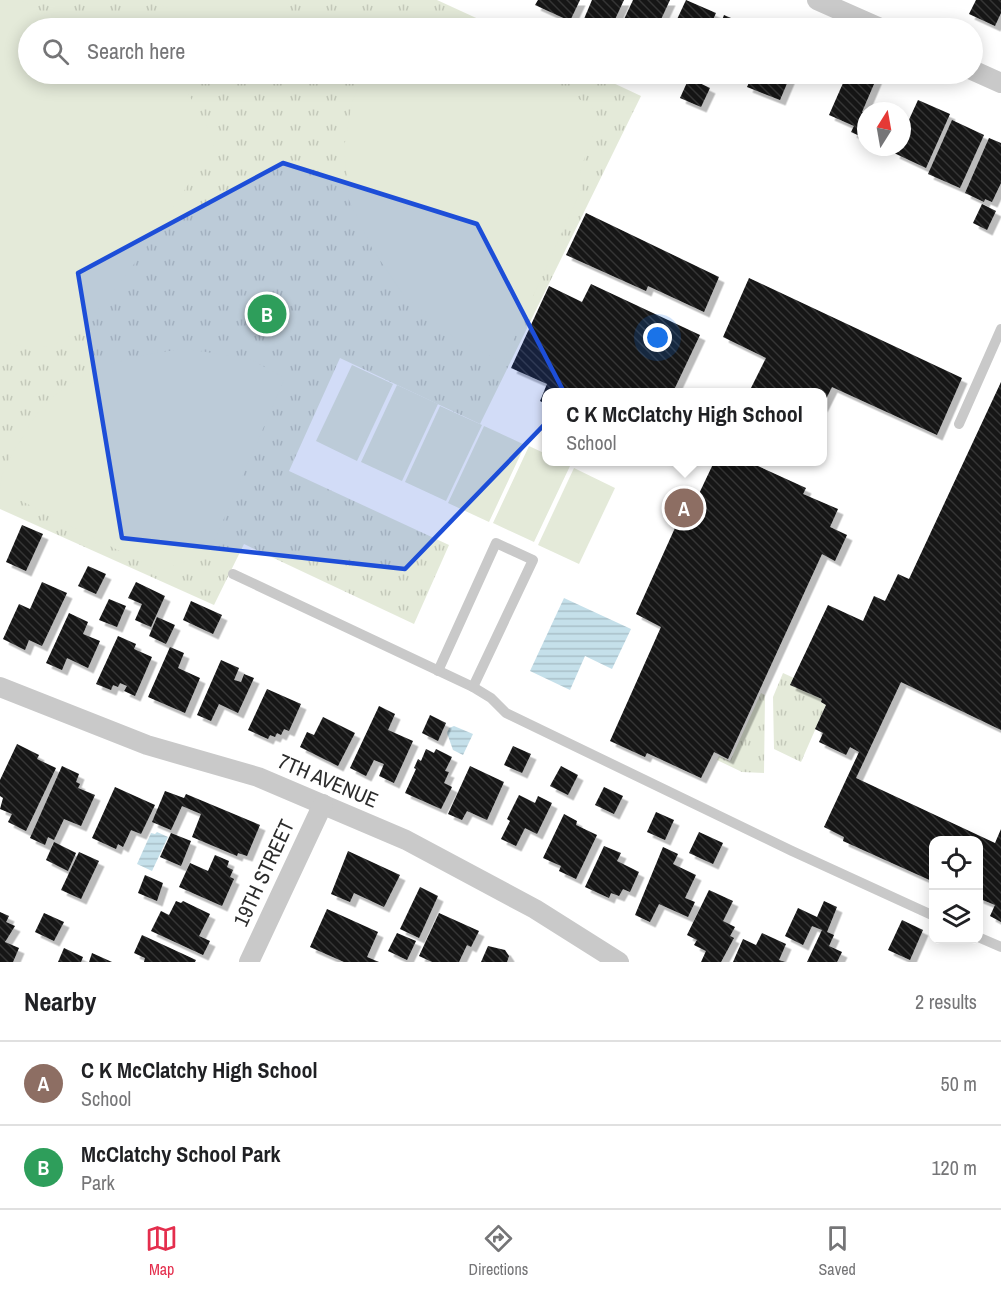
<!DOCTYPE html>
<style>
body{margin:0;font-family:"Archivo Narrow",sans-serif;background:#f2f2f2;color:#202124}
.controls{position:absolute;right:18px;bottom:18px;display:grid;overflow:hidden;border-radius:12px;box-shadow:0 3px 15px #0003}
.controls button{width:54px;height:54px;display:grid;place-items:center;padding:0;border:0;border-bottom:2px solid #e0e0e0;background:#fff;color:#202124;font:30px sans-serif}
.compass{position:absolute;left:857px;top:102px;width:54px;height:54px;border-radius:50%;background:#fff;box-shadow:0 3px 15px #0003;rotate:11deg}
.you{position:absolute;left:658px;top:338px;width:21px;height:21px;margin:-15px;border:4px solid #fff;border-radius:50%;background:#1a73e8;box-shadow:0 0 0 9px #1a73e833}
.badge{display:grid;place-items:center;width:39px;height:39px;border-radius:50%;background:#e42e4d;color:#fff;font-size:20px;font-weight:700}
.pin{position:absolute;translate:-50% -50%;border:3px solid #fff;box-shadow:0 2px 6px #0006}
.popup{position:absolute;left:542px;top:388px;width:285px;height:78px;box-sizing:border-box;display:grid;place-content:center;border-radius:12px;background:#fff;filter:drop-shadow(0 2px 4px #0005);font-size:20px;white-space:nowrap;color:#757577}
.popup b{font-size:22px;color:#202124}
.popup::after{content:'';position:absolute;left:50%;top:100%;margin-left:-12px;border:12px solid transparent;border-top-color:#fff}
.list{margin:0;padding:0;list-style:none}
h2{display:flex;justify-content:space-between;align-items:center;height:78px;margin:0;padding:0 24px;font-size:26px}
h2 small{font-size:20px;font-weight:400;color:#757577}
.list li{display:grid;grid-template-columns:39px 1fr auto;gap:18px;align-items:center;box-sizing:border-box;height:84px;padding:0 24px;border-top:2px solid #e0e0e0}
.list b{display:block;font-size:22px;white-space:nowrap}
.list p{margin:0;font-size:20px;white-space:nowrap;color:#757577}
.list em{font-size:20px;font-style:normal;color:#757577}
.icon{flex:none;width:33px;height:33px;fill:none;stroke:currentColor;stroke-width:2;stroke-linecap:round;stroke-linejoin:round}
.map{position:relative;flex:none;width:1001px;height:962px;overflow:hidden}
.search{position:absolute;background:#fff;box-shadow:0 3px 15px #0003;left:18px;right:18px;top:18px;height:66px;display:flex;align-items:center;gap:15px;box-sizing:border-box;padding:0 21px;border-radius:33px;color:#757577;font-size:22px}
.sheet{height:246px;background:#fff}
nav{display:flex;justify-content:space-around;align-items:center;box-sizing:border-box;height:84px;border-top:2px solid #e0e0e0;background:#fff;font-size:16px;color:#757577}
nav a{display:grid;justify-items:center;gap:3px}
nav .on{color:#e42e4d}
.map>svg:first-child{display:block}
.grass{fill:url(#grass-tufts)}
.garden{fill:#e4ead9}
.water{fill:url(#water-rules)}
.building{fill:url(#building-back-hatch);filter:url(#shadow)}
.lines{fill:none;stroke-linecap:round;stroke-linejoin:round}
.lane{stroke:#c9c9c9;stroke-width:10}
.street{stroke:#c9c9c9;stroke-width:20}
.marked{fill:#1d4ed8;fill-opacity:0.2;stroke:#1d4ed8;stroke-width:4.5;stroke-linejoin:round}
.labels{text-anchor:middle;stroke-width:6;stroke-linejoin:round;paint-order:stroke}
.street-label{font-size:21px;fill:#2c2c2c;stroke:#fff}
</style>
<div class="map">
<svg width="1001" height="962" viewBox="0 0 1001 962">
<defs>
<pattern id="grass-tufts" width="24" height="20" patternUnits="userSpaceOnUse" patternTransform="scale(1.5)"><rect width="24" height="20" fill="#e4ead9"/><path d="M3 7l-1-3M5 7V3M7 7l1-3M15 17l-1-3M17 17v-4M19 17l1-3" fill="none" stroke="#c4c9ba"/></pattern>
<pattern id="water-rules" width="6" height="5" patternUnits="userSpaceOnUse" patternTransform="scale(1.5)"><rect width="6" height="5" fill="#c5e0ea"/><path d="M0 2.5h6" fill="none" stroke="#a9c0c9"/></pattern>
<pattern id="building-back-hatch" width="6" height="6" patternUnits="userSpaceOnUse" patternTransform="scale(1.5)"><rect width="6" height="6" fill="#131313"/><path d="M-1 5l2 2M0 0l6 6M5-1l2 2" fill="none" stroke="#363636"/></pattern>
<filter id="shadow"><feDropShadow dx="5.5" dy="5.5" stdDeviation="0" flood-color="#0004"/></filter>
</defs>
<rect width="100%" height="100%" fill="#fff"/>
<g class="grass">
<path d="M0,0H437L498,28H28V74H594L641,96L480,424L340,358L289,471L449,545L414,624L244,544L214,605L0,509Z"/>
<path d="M783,673L794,678L791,685L822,699L821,702L826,705L801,762L774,749L773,697Z"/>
<path d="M761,693L765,695L764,773L742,772L717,760L719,756L730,761Z"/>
</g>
<g class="garden">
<path d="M0,0H20L54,18L57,12L92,28H28V74H177L216,142C186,186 100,330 55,344C38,350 17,345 0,342Z"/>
<path d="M150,0H291L278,28H212Z"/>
<path d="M397,10L435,28H387Z"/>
<path d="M364,74H527L591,105L598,120L580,171L582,188L503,363L447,333L402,293L372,248L349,200L344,148L352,102Z"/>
<path d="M187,349L250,359L285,378L209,553L159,571L0,490C0,472 11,455 21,440C27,430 33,418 41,409C78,368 134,354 187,349Z"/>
<path d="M352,365L393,384L357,461L316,441Z"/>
<path d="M397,385L438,404L402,481L361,462Z"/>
<path d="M440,406L482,425L446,501L405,482Z"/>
<path d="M484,426L525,445L489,522L448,503Z"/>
<path d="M529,446L546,454V462H561L570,466L534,542L493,523Z"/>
<path d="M574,468L615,488L579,564L538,545Z"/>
</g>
<g class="water">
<path d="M564,598L631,629L612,669L585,656L570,690L530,671Z"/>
<path d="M454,726L473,734L463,755L453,750L447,733L449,728Z"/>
<path d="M157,832L168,837L152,871L137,864L151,833L155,834Z"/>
</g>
<g class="building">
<path d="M538,0H580L570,21L535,5Z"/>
<path d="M592,0H624L611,28L581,26Z"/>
<path d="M633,0H670L657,28H620Z"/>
<path d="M686,0L716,13L709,28H673Z"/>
<path d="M976,0H1001V13L995,26L969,14Z"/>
<path d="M724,15L745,24L743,28H719Z"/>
<path d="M753,74H791L780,100L747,87Z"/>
<path d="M847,74H870L877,77L862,112L866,114V139L851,132L854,126L829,115Z"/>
<path d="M689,78L710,88L701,107L680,98Z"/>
<path d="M918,100L950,114L926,168L894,153L897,147H902V135Z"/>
<path d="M952,120L984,135L960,188L928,174Z"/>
<path d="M989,138L1001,143V183L992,202L985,199L984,202L965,193Z"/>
<path d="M982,204L996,211L987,230L973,223Z"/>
<path d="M586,213L719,277L704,312L648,286L646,291L566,255Z"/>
<path d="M749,278L962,378L937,435L832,387L822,407V392H749L766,358L723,337Z"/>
<path d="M591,284L700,335L673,392H546V404L540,401L547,384L511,368L549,286L582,302Z"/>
<path d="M1001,382V730L901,682L856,778L995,843L1001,829V922L990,916L995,905L978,898V840H934V882L843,841L844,837L824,827L859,752L850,747L846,755L819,742L823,733L815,729L826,705L821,702L822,699L790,685L828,605L863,621L874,596L885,601L898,574L909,579Z"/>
<path d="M714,462H749L806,488L803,494L838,509L830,527L847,535L835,561L822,554L728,759L714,752L701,778L647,753L645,757L610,741L661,627L636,614L689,497L696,500Z"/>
<path d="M22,525L43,534L26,571L6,562Z"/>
<path d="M88,566L106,574L96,594L78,586Z"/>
<path d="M42,582L67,593L42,646L29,640L25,650L3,639L19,604L30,609Z"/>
<path d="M136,582L165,596L151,627L135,620L142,604L128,598Z"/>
<path d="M109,599L126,606L117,627L99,620Z"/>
<path d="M191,601L222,615L213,634L183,620Z"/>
<path d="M69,613L88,622L83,634L100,641L88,668L67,658L62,670L46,663Z"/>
<path d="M157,617L175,625L166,644L149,636Z"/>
<path d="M118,636L136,644L134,649L152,657L135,696L124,691L127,686L120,683L118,687L113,685L111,690L96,684Z"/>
<path d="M170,647L184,653L178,668L200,678L185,713L148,697Z"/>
<path d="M221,660L239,668L234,680L241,682L244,674L254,678L238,713L219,704L211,721L197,715Z"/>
<path d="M267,689L301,704L289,731L284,729L281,735L277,733L275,737L270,735L268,739L248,730Z"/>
<path d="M379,706L395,714L388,730L413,741L394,783L379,776L384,764L374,760L366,776L350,768Z"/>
<path d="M430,715L446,723L438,741L422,733Z"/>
<path d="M323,717L355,733L338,766L300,747L307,732L314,735Z"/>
<path d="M17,744L39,755L37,759L56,768L26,831L8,822L12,814L0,809L3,798L0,796V780Z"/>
<path d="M513,746L531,754L522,773L504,765Z"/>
<path d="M426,749L434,753L436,749L452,757L445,771L449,772L444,783L452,787L441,809L405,793L416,769L414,768L418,759L421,761Z"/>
<path d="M62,766L79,774L76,782L80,784L78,788L95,795L81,826L64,819L54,840L48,837L45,845L30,838Z"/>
<path d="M470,766L504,782L487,820L467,811L462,820L448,814Z"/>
<path d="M561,766L578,775L568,795L550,786Z"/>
<path d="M115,787L155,805L141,834L131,830L123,847L118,844L116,849L92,838Z"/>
<path d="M604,787L623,796L614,814L595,805Z"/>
<path d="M165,791L184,798L186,794L260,825L247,856L238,853L237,856L192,837L201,814L182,806L171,830L152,822Z"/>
<path d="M519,795L535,803L538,796L552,803L537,834L525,828L516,846L501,839L510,821L507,819Z"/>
<path d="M656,812L674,820L665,840L647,832Z"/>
<path d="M564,814L577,821L576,825L597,835L576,879L559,871L561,866L543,858Z"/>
<path d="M699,832L723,843L713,864L689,853Z"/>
<path d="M171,833L191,841L181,866L160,857Z"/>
<path d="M54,842L76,853L68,871L46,860Z"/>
<path d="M604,846L621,853L617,861L639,872L630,892L623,889L619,896L611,893L609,898L585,887Z"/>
<path d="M663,847L678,854L673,864L696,875L685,898L695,902L688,917L659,904L650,922L635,915Z"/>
<path d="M348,851L400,875L384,907L354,893L350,902L331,894Z"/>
<path d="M79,852L99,861L81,899L61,890Z"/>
<path d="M215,855L229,861L227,867L233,870L230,877L234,879L222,906L179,887L190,863L208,871Z"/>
<path d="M145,875L163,883L157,901L138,893Z"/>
<path d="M420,887L438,896L419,938L400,929Z"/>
<path d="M709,890L733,901L723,921L735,927L730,936L734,938L721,962H701L706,951L694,945L697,940L687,935Z"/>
<path d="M176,901L181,903L183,901L210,914L199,936L210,941L203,955L151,931L161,911L169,915Z"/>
<path d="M824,901L837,907L827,932L834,935L829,946L842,952L837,962H807L822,930L812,926L803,945L785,936L798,908L817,917Z"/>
<path d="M327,909L378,932L367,957L379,962H344L310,947Z"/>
<path d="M0,912L9,916L6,922L15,926L5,942L19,948L13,962H0Z"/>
<path d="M44,913L64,922L54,941L35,932Z"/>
<path d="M439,913L479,931L471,947L467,945L459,962H432L419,956Z"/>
<path d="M902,920L923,930L910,960L888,950Z"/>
<path d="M397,933L416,941L407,960L388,951Z"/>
<path d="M762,933L786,944L779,960L785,962H733L743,939L756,945Z"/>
<path d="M142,935L196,960L195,962H144L145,958L134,953Z"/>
<path d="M488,946L505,950L509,956L507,962H481Z"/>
<path d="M64,948L83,957L81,962H58Z"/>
<path d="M92,953L112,962H89Z"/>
</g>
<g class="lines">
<g class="lane">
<path d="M959,424L1001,329"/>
<path d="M233,574L473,687L491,698L506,713L792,851L934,916"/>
<path d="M438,671L496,543L533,560L473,687"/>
<path d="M978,937L1001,947"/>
</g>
<g class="street">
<path d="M817,0L880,28"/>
<path d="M972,70L1001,83"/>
<path d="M0,687L147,745L258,777L406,840L535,909L619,962"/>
<path d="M249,962L323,804"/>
</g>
</g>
<path class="marked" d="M283,163L477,224L568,400L405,569L122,538L78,273Z"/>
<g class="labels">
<g class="street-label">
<text transform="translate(328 781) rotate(23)" y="7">7TH AVENUE</text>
<text transform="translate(264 873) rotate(-65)" y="7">19TH STREET</text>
</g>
</g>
</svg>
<div class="controls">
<button><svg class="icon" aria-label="locate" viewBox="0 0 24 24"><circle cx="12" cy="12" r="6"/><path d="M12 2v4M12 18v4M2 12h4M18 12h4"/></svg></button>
<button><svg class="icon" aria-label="layers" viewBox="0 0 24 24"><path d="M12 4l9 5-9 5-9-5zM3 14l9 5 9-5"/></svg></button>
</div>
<svg class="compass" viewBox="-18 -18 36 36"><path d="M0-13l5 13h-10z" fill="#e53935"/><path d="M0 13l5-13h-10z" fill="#757577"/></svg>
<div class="you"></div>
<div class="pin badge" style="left:684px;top:508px;background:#8d6e63">A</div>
<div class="popup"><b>C K McClatchy High School</b>School</div>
<div class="pin badge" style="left:267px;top:314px;background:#2e9e5b">B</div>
<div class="search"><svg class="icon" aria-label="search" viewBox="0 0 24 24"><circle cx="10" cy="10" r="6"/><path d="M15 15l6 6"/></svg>Search here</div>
</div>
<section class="sheet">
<h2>Nearby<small>2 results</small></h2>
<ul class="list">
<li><span class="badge" style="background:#8d6e63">A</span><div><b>C K McClatchy High School</b><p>School</p></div><em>50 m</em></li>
<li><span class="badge" style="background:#2e9e5b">B</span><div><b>McClatchy School Park</b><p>Park</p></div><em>120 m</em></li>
</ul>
</section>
<nav>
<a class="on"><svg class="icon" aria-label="map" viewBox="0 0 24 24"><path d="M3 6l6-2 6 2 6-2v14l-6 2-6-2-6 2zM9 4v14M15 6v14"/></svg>Map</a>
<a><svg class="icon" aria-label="directions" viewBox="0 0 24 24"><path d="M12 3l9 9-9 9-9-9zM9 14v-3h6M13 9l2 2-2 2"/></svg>Directions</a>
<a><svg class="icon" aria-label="saved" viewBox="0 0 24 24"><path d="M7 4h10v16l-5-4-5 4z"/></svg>Saved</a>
</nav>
